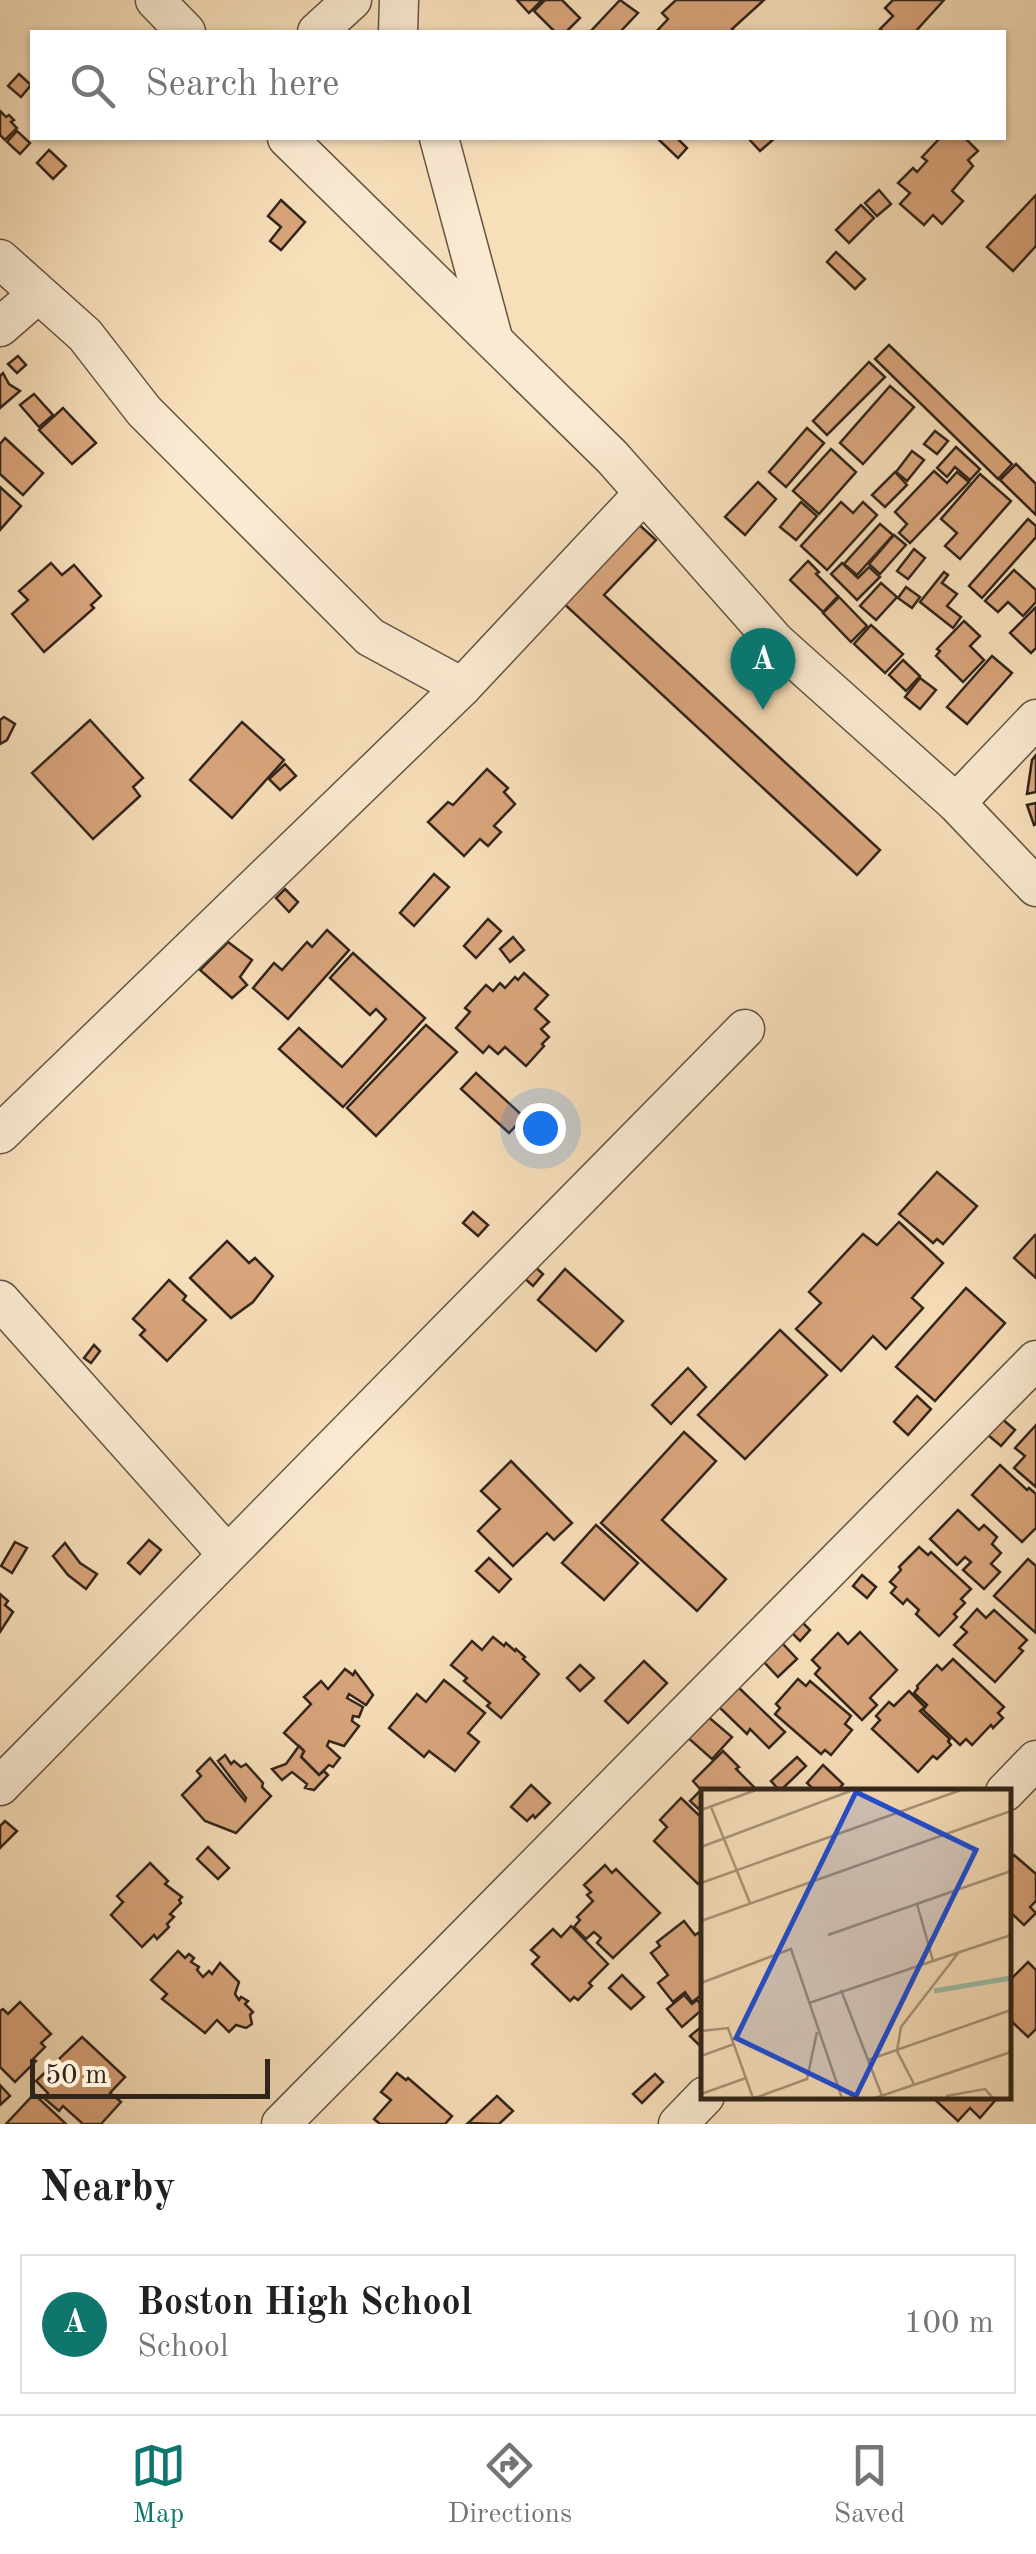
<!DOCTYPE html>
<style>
body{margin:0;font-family:"Old Standard TT",serif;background:#f2f2f2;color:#202124}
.scale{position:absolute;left:30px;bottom:25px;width:240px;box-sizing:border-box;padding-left:10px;border:5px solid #32251a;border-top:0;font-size:28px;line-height:35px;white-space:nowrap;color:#32251a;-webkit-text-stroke:8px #faead2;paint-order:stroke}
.you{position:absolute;left:540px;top:1128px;width:35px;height:35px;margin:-25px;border:8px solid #fff;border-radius:50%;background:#1a73e8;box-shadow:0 0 0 15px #1a73e833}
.badge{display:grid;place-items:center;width:65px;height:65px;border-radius:50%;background:#0f766e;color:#fff;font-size:32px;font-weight:700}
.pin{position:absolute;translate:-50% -82px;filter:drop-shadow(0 2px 5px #0008)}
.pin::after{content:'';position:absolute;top:52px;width:35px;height:30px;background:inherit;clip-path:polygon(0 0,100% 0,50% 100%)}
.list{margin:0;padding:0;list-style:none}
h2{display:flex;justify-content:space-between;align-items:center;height:130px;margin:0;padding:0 40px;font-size:42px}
h2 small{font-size:32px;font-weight:400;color:#757577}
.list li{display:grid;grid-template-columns:65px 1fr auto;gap:30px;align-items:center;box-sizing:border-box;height:140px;margin:0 20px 20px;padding:0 20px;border:2px solid #e0e0e0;border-radius:0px}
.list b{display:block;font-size:38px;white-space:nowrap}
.list p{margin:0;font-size:32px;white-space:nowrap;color:#757577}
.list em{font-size:32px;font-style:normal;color:#757577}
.icon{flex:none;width:55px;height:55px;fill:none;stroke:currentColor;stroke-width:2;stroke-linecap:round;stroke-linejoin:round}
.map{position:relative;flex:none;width:1036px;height:2124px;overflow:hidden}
.search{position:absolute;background:#fff;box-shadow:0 2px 8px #0004;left:30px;right:30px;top:30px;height:110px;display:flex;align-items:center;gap:25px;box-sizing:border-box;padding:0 35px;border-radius:0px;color:#757577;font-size:38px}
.sheet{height:290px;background:#fff}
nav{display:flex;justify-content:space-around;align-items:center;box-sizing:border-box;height:140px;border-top:2px solid #e0e0e0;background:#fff;font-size:28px;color:#757577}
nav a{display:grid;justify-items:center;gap:5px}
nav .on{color:#0f766e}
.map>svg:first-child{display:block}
.building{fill:#d9a57c;stroke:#32251a;stroke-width:2.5}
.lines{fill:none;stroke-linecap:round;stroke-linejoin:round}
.minor-casing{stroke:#635442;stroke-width:41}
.minor{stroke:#faead2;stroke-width:38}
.inset-river{fill:none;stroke:#9ebdaa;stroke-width:5}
.inset-road{fill:none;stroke:#a8957a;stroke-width:2.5}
.view{fill:#1d4ed8;fill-opacity:0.15;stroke:#1d4ed8;stroke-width:5}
.inset-edge{fill:none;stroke:#32251a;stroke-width:5}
</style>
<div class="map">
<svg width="1036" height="2124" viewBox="0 0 1036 2124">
<rect width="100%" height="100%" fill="#f7dfba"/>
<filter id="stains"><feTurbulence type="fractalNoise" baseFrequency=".002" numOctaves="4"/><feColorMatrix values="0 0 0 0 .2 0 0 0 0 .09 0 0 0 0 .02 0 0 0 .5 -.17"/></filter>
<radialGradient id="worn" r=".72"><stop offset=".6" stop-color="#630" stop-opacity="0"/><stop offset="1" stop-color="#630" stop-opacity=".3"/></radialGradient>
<g class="building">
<path d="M517,0H542L529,13Z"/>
<path d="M545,0H562L580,18L566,32H555L534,11Z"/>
<path d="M620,0L638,13L620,32H590Z"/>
<path d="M676,0H764L732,29L735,32H656L668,19L662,13Z"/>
<path d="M893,0H944L915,32H884L880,29L893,16L885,8Z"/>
<path d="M19,74L31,85L21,97L8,86Z"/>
<path d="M0,111L6,117L9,115L14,120L11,122L17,128L5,140L0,135Z"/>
<path d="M17,131L30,143L20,154L7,142Z"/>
<path d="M657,138H677L687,148L678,158Z"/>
<path d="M748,138H775L760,151Z"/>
<path d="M940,138H965L978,151L968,160L973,166L952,191L963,201L942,224L933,215L924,225L900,204L910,193L898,183L913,168L917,172L927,161L922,157Z"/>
<path d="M49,150L66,166L53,179L37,163Z"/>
<path d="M879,190L891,204L877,216L865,203Z"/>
<path d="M1036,195V246L1013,271L987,247Z"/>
<path d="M281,200L305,222L281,250L270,241L281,227L268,216Z"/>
<path d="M861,205L874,218L849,243L836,230Z"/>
<path d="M836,252L865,279L855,289L827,262Z"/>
<path d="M889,345L1012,464L998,479L875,359Z"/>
<path d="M18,356L26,365L17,373L8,364Z"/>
<path d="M869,362L885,377L827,435L813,421Z"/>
<path d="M3,373L9,384L20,391L0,408V376Z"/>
<path d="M890,386L914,407L863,464L840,443Z"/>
<path d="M34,394L53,415L39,427L20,405Z"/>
<path d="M63,408L96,443L72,464L39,430Z"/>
<path d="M807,428L824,443L786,487L769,472Z"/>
<path d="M935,431L948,441L937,454L924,444Z"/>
<path d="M5,438L43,473L23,495L0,474V444Z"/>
<path d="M956,447L980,469L970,480L955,467L947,477L937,468Z"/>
<path d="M831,449L856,472L819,514L793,491Z"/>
<path d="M912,451L924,460L907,481L896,472Z"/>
<path d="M1016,464L1036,484V515L1000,480Z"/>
<path d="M934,471L947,483L957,472L969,482L910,543L899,533L907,524L895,512Z"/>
<path d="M895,472L907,485L885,507L872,495Z"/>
<path d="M980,474L1011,501L960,559L945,546L957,533L941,519Z"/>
<path d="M758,482L776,499L745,535L725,517Z"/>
<path d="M0,487L21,506L0,530Z"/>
<path d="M801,502L817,516L796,540L780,527Z"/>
<path d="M841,502L853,513L863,502L877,515L827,570L801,546Z"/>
<path d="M1028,519L1036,526V537L982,598L969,586Z"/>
<path d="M635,521L656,540L604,595L880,850L857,875L561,601Z"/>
<path d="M880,524L893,535L857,575L844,564Z"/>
<path d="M894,535L906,545L880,574L869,564Z"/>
<path d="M914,549L925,558L908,579L897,571Z"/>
<path d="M808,561L819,572L816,574L838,596L823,612L790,580Z"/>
<path d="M51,563L62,575L74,565L101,596L91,605L94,608L44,652L12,614L28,600L19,591Z"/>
<path d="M842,563L858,578L869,567L880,577L857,600L831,574Z"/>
<path d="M1014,570L1036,590V602L1023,616L1008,602L998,612L985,601Z"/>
<path d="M944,572L948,575L942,583L957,594L947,606L961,617L953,628L920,602Z"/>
<path d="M881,583L897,597L876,620L860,606Z"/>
<path d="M906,587L920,597L912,608L898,598Z"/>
<path d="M839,597L867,626L851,642L823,613Z"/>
<path d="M1036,607V648L1031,653L1010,633Z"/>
<path d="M964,621L980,636L970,646L984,660L963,682L936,656L940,651L937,649Z"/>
<path d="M871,625L903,654L885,673L854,644Z"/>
<path d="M992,656L1012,673L967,724L947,707Z"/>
<path d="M903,660L920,676L906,691L889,675Z"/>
<path d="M920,678L936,690L920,709L905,697Z"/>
<path d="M4,717L15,724L7,740L0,744V720Z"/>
<path d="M90,720L143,778L133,787L140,796L93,839L32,773Z"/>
<path d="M242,722L284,760L232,818L190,780Z"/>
<path d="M1036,755V792L1027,794L1032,760Z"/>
<path d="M285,764L296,776L280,790L269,779Z"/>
<path d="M487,769L508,788L504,792L515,804L494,826L501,832L488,846L480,839L464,856L428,822L448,802L453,805Z"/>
<path d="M1036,803V824L1034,825L1027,805Z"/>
<path d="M434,874L449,887L414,926L400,913Z"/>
<path d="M285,889L298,902L289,912L276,898Z"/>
<path d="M488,919L501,931L476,958L464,946Z"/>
<path d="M327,930L349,950L288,1019L253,988L274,963L282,970L307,942L312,947Z"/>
<path d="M513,937L524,950L510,962L500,949Z"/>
<path d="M228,942L252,960L240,977L247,985L232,998L200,970Z"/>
<path d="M353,953L425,1018L343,1107L279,1049L299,1028L342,1067L386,1019L376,1009L370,1015L330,978Z"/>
<path d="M524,973L548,995L535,1009L549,1022L541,1029L549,1037L542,1044L544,1046L526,1066L505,1047L498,1054L489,1046L483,1053L456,1028L470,1012L465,1008L486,985L493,991L500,983L505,988L515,977L518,980Z"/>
<path d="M426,1025L457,1052L376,1136L347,1108Z"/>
<path d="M476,1073L524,1117L509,1133L461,1089Z"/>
<path d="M937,1172L977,1206L943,1244L937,1239L933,1243L899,1214Z"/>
<path d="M473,1212L488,1225L478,1236L463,1223Z"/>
<path d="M899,1222L943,1263L912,1298L923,1308L886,1349L873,1336L841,1371L796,1329L821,1303L809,1292L863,1234L877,1245Z"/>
<path d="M1035,1235L1036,1236V1278L1014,1258Z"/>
<path d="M227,1241L249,1263L255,1258L273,1276L253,1302L231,1318L190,1278Z"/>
<path d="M533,1265L543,1274L533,1286L523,1277Z"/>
<path d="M565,1269L623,1321L596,1351L538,1300Z"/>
<path d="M169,1280L186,1296L183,1300L206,1320L167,1361L140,1335L145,1330L133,1319Z"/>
<path d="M966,1288L1005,1323L935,1401L896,1367Z"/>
<path d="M780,1330L827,1375L745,1459L698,1415Z"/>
<path d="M94,1345L100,1351L91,1363L84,1358Z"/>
<path d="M688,1368L706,1387L671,1424L652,1405Z"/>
<path d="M917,1396L931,1409L908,1435L894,1422Z"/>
<path d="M1001,1418L1015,1430L1001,1446L988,1435Z"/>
<path d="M1036,1425V1487L1014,1468L1025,1456L1015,1448Z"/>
<path d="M684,1432L716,1461L662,1520L726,1579L697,1611L601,1523Z"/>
<path d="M511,1461L572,1523L554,1540L547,1533L513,1566L478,1531L500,1509L481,1491Z"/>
<path d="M1000,1465L1027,1490L1029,1488L1036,1494V1528L1022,1542L972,1495Z"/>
<path d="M958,1510L979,1530L984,1525L997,1537L992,1544L1001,1553L991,1564L1000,1572L984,1589L963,1570L971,1562L965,1557L957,1565L930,1539Z"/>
<path d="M596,1525L638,1563L604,1600L562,1563Z"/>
<path d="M149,1540L161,1550L140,1574L128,1563Z"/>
<path d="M15,1542L27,1548L12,1573L1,1566Z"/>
<path d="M65,1543L80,1563L97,1574L86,1589L68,1575L53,1556Z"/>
<path d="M919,1547L928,1555L931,1552L971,1589L961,1599L965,1603L954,1614L957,1617L939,1636L916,1614L919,1610L907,1599L903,1604L891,1593L896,1587L890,1582L901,1570L899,1567Z"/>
<path d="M489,1558L511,1579L499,1592L476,1571Z"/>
<path d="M1028,1559L1036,1566V1633L994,1596Z"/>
<path d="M862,1575L876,1587L867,1598L853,1586Z"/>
<path d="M0,1594L8,1601L5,1605L13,1612L0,1632Z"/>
<path d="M977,1609L986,1618L994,1610L1027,1640L1019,1648L1023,1651L995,1682L954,1645L967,1632L961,1627Z"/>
<path d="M800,1620L810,1630L800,1641L790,1631Z"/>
<path d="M860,1632L897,1670L870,1698L877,1705L862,1720L815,1674L820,1668L812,1660L838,1633L848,1644Z"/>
<path d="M493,1637L504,1646L506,1643L515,1651L516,1649L525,1657L523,1659L539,1674L501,1718L487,1706L490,1703L464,1681L467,1678L451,1665L472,1641L482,1650Z"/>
<path d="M782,1643L797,1659L778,1677L763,1661Z"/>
<path d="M953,1659L1004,1707L998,1713L1003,1718L993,1728L991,1725L972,1745L966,1739L960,1745L923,1710L927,1705L914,1693L918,1688L917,1686L937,1665L942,1670Z"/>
<path d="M644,1661L667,1683L628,1723L605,1701Z"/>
<path d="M580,1665L594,1678L580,1691L567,1678Z"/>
<path d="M345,1669L353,1675L355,1671L373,1695L366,1705L349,1694L347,1698L363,1707L359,1717L353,1716L352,1721L359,1726L344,1746L329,1741L327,1746L340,1758L333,1767L329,1765L319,1775L301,1757L304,1751L284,1733L311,1704L304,1697L321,1681L328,1689Z"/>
<path d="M798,1679L806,1686L810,1681L851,1716L845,1724L852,1730L831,1755L825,1750L821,1754L775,1714L780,1708L776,1704Z"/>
<path d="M444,1680L485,1713L468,1733L479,1742L455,1771L429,1751L424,1757L389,1728L417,1694L426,1702Z"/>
<path d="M737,1686L785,1732L769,1748L750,1729L747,1734L718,1706Z"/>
<path d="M909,1691L925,1707L920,1711L950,1739L948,1741L951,1745L937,1759L933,1756L918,1772L872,1729L880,1720L876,1716L889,1702L894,1706Z"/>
<path d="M706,1715L732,1737L712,1759L687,1737Z"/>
<path d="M299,1746L304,1751L301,1757L319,1775L324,1771L328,1775L314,1790L305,1788L307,1784L292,1772L282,1780L272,1769L286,1764Z"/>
<path d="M723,1751L739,1767L736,1769L759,1792H704V1814L690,1801L701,1790L693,1781Z"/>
<path d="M225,1755L231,1764L234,1761L241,1767L246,1764L263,1783L262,1787L271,1796L236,1833L205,1821L182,1795L201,1776L197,1771L210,1758L245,1801L246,1798L218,1761Z"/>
<path d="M797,1757L806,1766L780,1791L771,1781Z"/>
<path d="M823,1765L843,1784L836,1792H816L807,1783Z"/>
<path d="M531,1785L550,1803L535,1818L533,1815L527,1821L511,1807Z"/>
<path d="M681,1798L704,1820V1878L698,1884L654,1841L667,1827L660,1820Z"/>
<path d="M5,1821L17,1831L0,1848V1826Z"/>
<path d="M208,1847L229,1868L218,1879L197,1859Z"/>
<path d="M1014,1855L1036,1874V1901L1030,1907L1036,1913L1024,1925L1008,1910V1861Z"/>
<path d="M150,1863L168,1881L165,1884L182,1897L179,1900L181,1903L170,1914L174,1917L167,1924L169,1927L157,1939L154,1935L142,1947L111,1915L123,1902L117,1896Z"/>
<path d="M605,1865L612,1873L616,1869L660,1913L613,1958L597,1943L601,1938L594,1932L586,1939L574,1927L580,1920L577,1917L593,1901L587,1895L591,1892L584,1885Z"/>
<path d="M684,1921L695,1935L698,1933L704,1940V1993L692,2002L685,1992L673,2002L658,1983L668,1975L651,1953L660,1946L657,1942Z"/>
<path d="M571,1926L608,1964L589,1983L592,1986L578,2000L574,1997L570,2001L532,1964L539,1957L531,1950L553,1929L561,1937Z"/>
<path d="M178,1951L185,1958L189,1954L194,1958L191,1962L199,1967L197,1970L203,1977L209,1971L212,1974L220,1963L239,1982L235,1994L239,2000L241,1997L248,2001L245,2004L253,2012L250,2015L252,2024L246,2028L236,2025L229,2032L217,2020L205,2033L162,1999L167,1994L151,1980Z"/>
<path d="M1028,1962L1036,1970V2029L1028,2037L1008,2018V1982Z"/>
<path d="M622,1975L644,1997L631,2009L609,1988Z"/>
<path d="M684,1995L692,2004L697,2000L704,2008L682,2027L667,2009Z"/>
<path d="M20,2002L51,2034L41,2043L45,2047L33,2059L36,2061L15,2082L0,2067V2011L3,2009L8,2014Z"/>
<path d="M701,2027L704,2029V2045L701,2047L690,2036Z"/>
<path d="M82,2037L125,2077L110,2093L121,2102L101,2124H83L63,2106L59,2111L44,2098L48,2093L36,2081Z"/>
<path d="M397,2073L406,2080L408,2078L452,2116L445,2124H380L374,2119L391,2100L381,2092Z"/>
<path d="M655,2074L663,2082L642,2103L633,2094Z"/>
<path d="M0,2085L10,2096L0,2105Z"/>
<path d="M34,2094L66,2124H6Z"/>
<path d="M497,2096L513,2111L499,2124L468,2123Z"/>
<path d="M931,2096H999L980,2118L970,2108L958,2121Z"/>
</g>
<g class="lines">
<defs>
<g id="minor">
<path d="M155,0L186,32"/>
<path d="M317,32L352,0"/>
<path d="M398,32L399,0"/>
<path d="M287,138L612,457L776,642L956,803L1036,887"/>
<path d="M439,138L493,338"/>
<path d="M0,259L85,335L144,411L370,637L462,687"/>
<path d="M0,327L38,294"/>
<path d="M956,803L1036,719"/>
<path d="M0,1134L462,687L644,493"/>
<path d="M0,1300L227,1554"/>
<path d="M0,1786L745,1029"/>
<path d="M1005,1792L1036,1760"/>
<path d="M281,2124L1036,1360"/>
<path d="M678,2124L705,2096"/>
</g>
</defs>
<use href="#minor" class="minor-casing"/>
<use href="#minor" class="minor"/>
</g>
<g transform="translate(701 1789)">
<rect width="310" height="310" fill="#f7dfba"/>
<path class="inset-river" d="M233,202L310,189"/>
<path class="inset-road" d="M10,18L49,114M0,21L55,1M0,58L152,1M0,94L260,1M0,132L310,22M127,146L310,82M232,172L310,146M0,194L90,160L141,309M140,201L181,307M108,214L232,172L216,115M0,242L27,239L52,309M0,267L33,255M167,271L310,221M213,295L196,262L200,238L258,163M0,305L45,289M245,307L284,300L292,309M54,309L106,290L116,243M174,309L310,263"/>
<path class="view" d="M155,3L275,61L155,307L35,249Z"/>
<rect width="310" height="310" class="inset-edge"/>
</g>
<rect width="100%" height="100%" filter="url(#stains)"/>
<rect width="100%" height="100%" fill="url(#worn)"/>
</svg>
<div class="scale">50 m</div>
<div class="you"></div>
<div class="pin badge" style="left:763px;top:710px">A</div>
<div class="search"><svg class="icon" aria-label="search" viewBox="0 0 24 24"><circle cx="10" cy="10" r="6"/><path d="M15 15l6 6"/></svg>Search here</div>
</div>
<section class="sheet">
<h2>Nearby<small></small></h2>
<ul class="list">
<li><span class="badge">A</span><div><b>Boston High School</b><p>School</p></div><em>100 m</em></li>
</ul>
</section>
<nav>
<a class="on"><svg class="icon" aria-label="map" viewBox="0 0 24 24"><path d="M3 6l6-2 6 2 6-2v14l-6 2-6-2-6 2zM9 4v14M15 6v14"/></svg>Map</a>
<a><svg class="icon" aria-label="directions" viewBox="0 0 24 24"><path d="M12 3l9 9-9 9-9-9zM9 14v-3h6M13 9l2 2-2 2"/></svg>Directions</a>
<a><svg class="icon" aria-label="saved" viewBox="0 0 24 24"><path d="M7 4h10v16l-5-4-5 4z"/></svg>Saved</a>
</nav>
